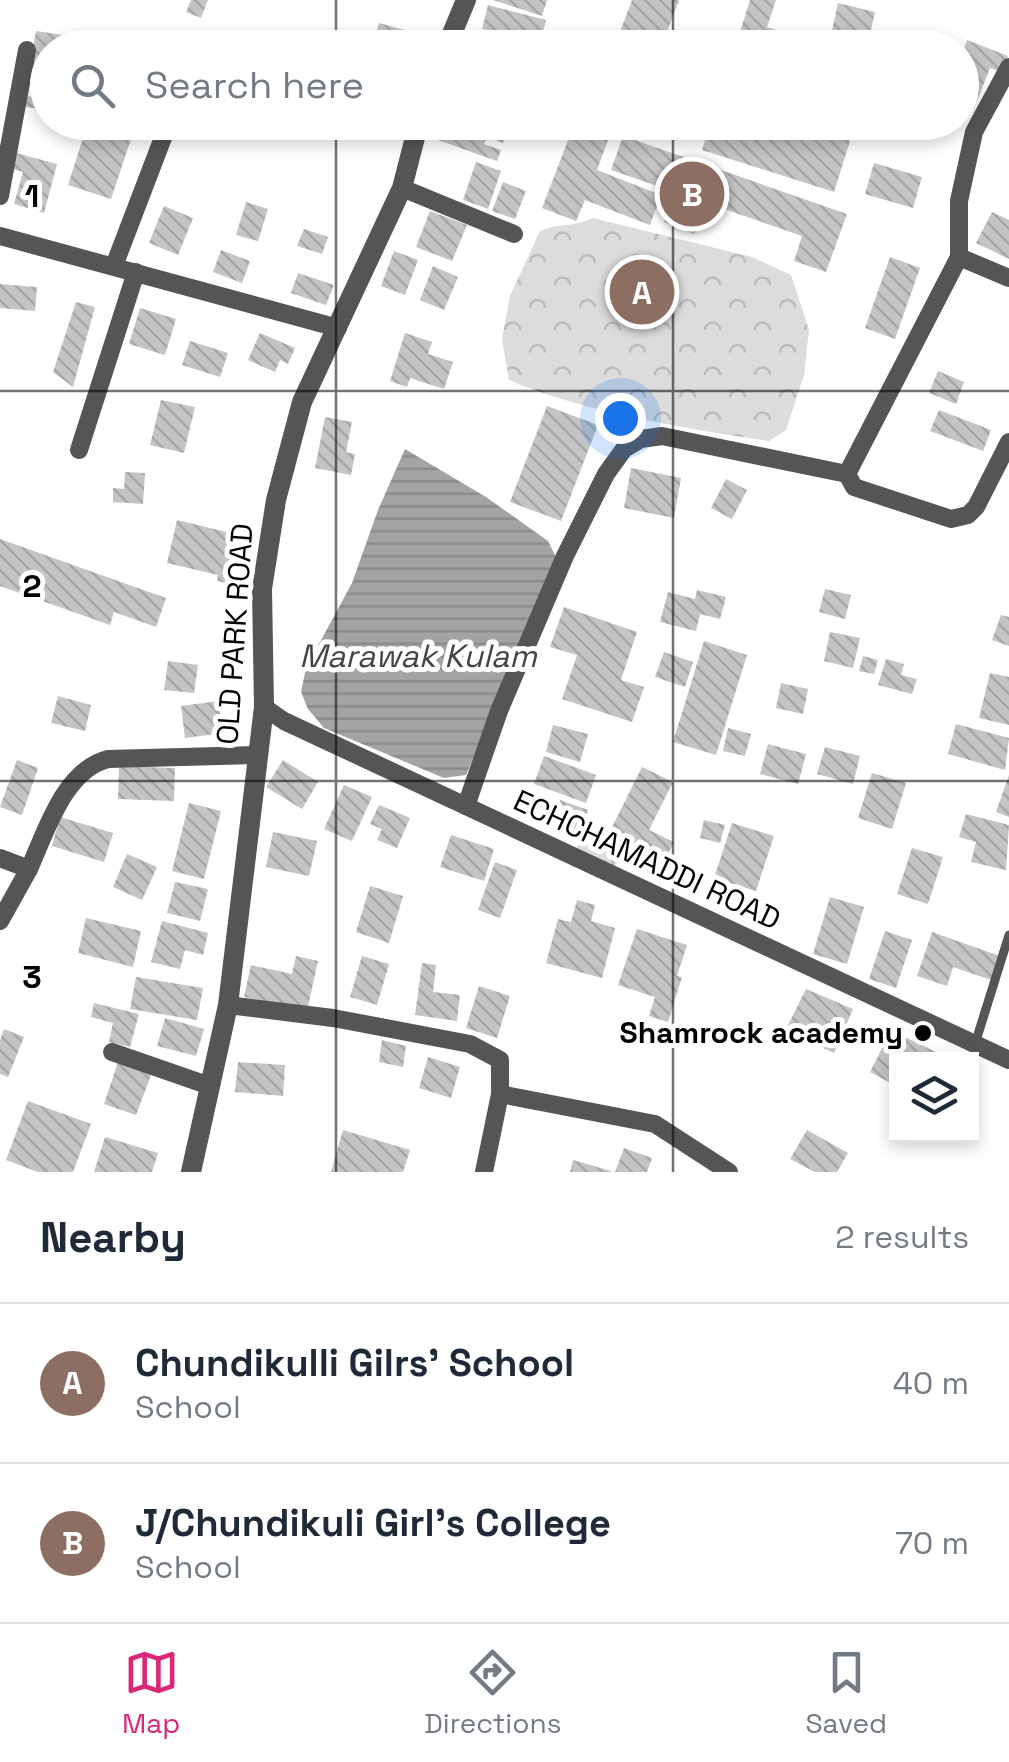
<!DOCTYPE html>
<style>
body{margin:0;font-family:"Space Grotesk",sans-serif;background:#f6f6f7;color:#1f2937}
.controls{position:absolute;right:30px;bottom:30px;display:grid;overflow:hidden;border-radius:0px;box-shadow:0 5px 15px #0003}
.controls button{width:90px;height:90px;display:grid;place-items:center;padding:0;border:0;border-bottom:2px solid #e0e1e3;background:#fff;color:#1f2937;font:50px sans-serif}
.you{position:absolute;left:620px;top:418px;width:35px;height:35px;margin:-25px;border:8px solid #fff;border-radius:50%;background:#1a73e8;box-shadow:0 0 0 15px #1a73e833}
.badge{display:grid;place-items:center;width:65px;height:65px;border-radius:50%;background:#db2777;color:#fff;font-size:32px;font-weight:700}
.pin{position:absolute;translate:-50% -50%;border:5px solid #fff;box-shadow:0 2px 10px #0006}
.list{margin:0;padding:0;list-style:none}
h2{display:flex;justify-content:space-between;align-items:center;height:130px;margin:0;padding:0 40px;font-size:42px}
h2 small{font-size:32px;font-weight:400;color:#747a83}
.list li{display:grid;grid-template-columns:65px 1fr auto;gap:30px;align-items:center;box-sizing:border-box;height:160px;padding:0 40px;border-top:2px solid #e0e1e3}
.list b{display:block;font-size:38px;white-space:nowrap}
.list p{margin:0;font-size:32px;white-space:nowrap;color:#747a83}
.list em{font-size:32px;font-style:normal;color:#747a83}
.icon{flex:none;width:55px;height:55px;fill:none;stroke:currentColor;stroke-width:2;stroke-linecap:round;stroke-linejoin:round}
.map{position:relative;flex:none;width:1009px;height:1172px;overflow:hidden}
.search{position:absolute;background:#fff;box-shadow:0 5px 15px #0003;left:30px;right:30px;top:30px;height:110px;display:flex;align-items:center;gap:25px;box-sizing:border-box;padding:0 35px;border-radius:55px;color:#747a83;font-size:38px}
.sheet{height:450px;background:#fff}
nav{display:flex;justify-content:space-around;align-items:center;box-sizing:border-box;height:140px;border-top:2px solid #e0e1e3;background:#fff;font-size:28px;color:#747a83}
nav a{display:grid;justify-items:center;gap:5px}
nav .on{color:#db2777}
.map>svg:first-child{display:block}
.grass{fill:url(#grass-tufts)}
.park{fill:url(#park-crowns)}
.water{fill:url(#water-rules)}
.building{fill:url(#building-back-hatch)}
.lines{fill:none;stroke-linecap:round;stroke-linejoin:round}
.service{stroke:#555;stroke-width:9}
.minor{stroke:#555;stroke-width:18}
.tertiary{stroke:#555;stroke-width:20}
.grid{fill:none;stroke:#000;stroke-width:2.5;stroke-opacity:0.55}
.poi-dot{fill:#000;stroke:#fff;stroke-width:4}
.labels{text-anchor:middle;stroke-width:10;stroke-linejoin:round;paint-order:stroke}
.street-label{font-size:30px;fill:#000;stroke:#fff}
.poi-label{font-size:30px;font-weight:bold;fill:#000;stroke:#fff;text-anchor:end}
.water-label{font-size:32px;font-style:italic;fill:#444;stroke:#fff}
.grid-label{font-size:32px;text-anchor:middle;font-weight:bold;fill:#000;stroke:#fff;stroke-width:10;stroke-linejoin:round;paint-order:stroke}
</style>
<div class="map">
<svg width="1009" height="1172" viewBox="0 0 1009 1172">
<defs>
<pattern id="grass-tufts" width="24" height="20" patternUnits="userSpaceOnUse" patternTransform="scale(2.5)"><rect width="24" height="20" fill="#dcdcdc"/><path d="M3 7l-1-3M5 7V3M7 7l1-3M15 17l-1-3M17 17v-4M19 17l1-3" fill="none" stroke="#bbb"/></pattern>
<pattern id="park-crowns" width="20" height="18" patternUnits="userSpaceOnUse" patternTransform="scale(2.5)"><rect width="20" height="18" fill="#dcdcdc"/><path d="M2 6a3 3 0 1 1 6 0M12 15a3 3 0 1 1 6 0" fill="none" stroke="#bbb"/></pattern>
<pattern id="water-rules" width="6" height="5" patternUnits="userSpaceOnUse" patternTransform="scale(2.5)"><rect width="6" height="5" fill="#a3a3a3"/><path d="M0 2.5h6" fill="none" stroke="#8b8b8b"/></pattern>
<pattern id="building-back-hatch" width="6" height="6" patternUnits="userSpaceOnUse" patternTransform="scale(2.5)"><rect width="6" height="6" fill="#c4c4c4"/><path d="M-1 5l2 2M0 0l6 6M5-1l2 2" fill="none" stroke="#a7a7a7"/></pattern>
</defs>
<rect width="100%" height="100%" fill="#fff"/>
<path class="grass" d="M594,826L609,830L625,841L612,874L573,856L584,832Z"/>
<path class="park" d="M593,218L752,257L791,275L809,330L804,375L786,430L769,441C688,429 583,412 509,380L502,339L510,296L540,231C559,223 575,227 593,218Z"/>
<path class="water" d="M405,449L486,497L548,541L558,561L466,775L444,778L324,728L308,709L301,692L306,668L352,583L378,510Z"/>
<g class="building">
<path d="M191,0H208L201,18L186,12Z"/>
<path d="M493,0H547L542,16Z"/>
<path d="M632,0H679L661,48H597L601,34L617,40Z"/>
<path d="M750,0H776L767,27L798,37L794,48H735Z"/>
<path d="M838,3L875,12L867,48H828Z"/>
<path d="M488,5L546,20L540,44L482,29Z"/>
<path d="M379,23L423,35L420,48H372Z"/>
<path d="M36,31L63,35L61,47L48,48L45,79L28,76Z"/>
<path d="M967,40L1008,56L1001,72L990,68L974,108L962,103V54Z"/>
<path d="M25,96L48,98V110L26,107Z"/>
<path d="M88,122L132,136L111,199L68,185Z"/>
<path d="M441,122H498L509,126L503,143L487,137L484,144L501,150L497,161L435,139Z"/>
<path d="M575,122H586L611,132L597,170L661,195L650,225L585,200L576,221L542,208Z"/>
<path d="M711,122H856L834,192L702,150Z"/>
<path d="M623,136L847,214L826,272L794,261L802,236L611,170Z"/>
<path d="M16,153L57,164L44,213L14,204L23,172L12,169Z"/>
<path d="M476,162L501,171L488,209L463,200Z"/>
<path d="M874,163L922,177L913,208L865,194Z"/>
<path d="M503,182L526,191L515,219L492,211Z"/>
<path d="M672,201L703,213L694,234L664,222Z"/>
<path d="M246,202L268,209L258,241L236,235Z"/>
<path d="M164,206L193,218L178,255L149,243Z"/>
<path d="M430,211L467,225L452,261L416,247Z"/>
<path d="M992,212L1009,220V259L976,243Z"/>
<path d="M304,229L328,237L322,254L297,246Z"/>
<path d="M221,250L250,261L242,283L213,272Z"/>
<path d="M394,251L418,260L405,295L381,286Z"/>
<path d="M890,257L920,268L895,339L865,328Z"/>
<path d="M433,266L458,277L444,310L420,300Z"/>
<path d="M298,273L334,285L326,305L291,293Z"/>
<path d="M0,284L37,287L35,311L0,308Z"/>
<path d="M76,302L95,307L73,387L53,372Z"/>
<path d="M140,308L176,319L165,355L129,344Z"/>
<path d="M260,333L295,348L288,364L280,360L275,372L248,360Z"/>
<path d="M405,333L432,342L428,354L453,362L444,389L410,378L407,387L390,381Z"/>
<path d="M190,341L228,353L220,377L182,365Z"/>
<path d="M938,371L964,382L956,404L929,393Z"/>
<path d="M161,400L195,407L184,453L150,445Z"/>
<path d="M547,406L598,425L561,521L510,502Z"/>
<path d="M939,410L991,430L983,451L930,431Z"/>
<path d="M325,417L352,422L346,452L355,454L351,475L315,468Z"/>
<path d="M631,468L681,478L674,518L624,508Z"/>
<path d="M125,472L145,473L143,504L113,502V488L124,489Z"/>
<path d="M726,479L747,490L732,519L711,508Z"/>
<path d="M177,520L243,536L231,584L217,581L218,575L167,563Z"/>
<path d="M0,539L166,598L156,627L114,612L110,625L0,586Z"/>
<path d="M825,589L851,595L845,619L819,612Z"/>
<path d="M697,590L726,597L720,619L700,614L696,631L660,622L668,592L695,599Z"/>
<path d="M564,607L637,632L621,680L644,687L632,722L562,699L577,655L550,647Z"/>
<path d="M1001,615L1009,617V646L992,640Z"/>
<path d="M830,632L860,638L853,668L824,661Z"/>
<path d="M704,641L747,655L716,755L673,742Z"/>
<path d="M664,652L693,662L685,687L655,677Z"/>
<path d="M863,656L878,660L874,674L859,671Z"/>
<path d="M886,659L904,664L901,675L917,679L912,694L878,685Z"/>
<path d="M168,661L198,665L194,693L164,690Z"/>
<path d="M990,673L1009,677V725L979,718Z"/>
<path d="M781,683L808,689L803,714L776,708Z"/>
<path d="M58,696L91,705L85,731L51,723Z"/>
<path d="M218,701L223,733L185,738L181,706Z"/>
<path d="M956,724L1009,738L1005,770L948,754Z"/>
<path d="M553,725L588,734L580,762L546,752Z"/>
<path d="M728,728L751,734L745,756L723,751Z"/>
<path d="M768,744L806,754L798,784L760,774Z"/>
<path d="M825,747L860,756L853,784L817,774Z"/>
<path d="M544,756L596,775L586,803L534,784Z"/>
<path d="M17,760L38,768L22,815L0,807Z"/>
<path d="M283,760L318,782L302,809L266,787Z"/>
<path d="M119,766L175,768L174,801L118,799Z"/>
<path d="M642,767L673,782L649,830L674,842L657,876L624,860L634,840L611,829Z"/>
<path d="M872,773L906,783L892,829L858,818Z"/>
<path d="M1009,775V817L996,812Z"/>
<path d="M344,785L372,797L352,841L324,829Z"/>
<path d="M560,800L588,810L580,832L552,822Z"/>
<path d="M189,803L221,811L204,879L172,871Z"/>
<path d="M379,805L410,818L397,848L377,840L382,829L370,824Z"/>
<path d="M966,814L1009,825L1006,870L971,862L976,842L959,837Z"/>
<path d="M60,817L113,833L104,862L52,846Z"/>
<path d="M704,820L725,825L720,843L700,838Z"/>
<path d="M732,823L774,836L756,891L714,878Z"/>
<path d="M273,832L317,841L309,876L266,867Z"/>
<path d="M451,835L494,849L484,881L440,867Z"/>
<path d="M912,848L943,857L928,904L897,894Z"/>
<path d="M127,854L157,867L142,900L113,887Z"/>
<path d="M495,862L517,870L500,918L478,910Z"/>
<path d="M175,882L208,889L200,921L167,913Z"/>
<path d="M370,886L403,896L389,943L356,932Z"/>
<path d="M830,897L864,907L847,964L813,954Z"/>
<path d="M577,900L595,905L591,921L615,928L602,978L546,963L558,919L571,922Z"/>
<path d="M86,918L141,931L133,967L78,953Z"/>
<path d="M162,921L208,933L203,955L185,950L180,969L151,962Z"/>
<path d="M637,929L687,945L677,976L682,977L668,1022L649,1016L655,997L618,985Z"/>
<path d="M885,931L912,940L896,988L869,979Z"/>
<path d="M932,932L1000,956L991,980L953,967L947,986L917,976Z"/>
<path d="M296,956L318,961L307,1011L244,997L251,965L292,974Z"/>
<path d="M362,956L389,964L377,1005L350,997Z"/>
<path d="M422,963L436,965L433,992L460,995L457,1021L415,1015Z"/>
<path d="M136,977L203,988L197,1020L130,1009Z"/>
<path d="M479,986L510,996L497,1038L466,1028Z"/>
<path d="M806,989L853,1009L834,1053L785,1031Z"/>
<path d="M94,1003L139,1014L130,1047L109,1042L113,1023L91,1017Z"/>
<path d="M165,1018L204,1029L196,1056L157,1046Z"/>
<path d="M4,1029L24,1037L8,1077L0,1074V1040Z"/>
<path d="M891,1030L944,1056L942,1060H896V1086L870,1072Z"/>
<path d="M382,1040L406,1046L403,1067L379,1062Z"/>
<path d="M428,1057L460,1067L451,1098L419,1088Z"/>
<path d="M119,1059L153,1070L136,1115L104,1104Z"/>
<path d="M238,1062L285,1065L283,1096L235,1092Z"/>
<path d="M28,1101L91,1124L73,1172H38L6,1160Z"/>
<path d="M343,1130L410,1150L403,1172H331Z"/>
<path d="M807,1130L848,1153L837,1172H815L790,1159Z"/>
<path d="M105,1137L158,1153L152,1172H94Z"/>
<path d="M624,1148L652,1158L647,1172H615Z"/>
<path d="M573,1160L611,1171V1172H570Z"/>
</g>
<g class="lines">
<path class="service" d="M975,1044L1009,935"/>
<g class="minor">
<path d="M197,48L200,39"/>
<path d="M402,188L514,234"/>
<path d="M0,196L27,50"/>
<path d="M0,236L338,328"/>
<path d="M959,257L1009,278"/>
<path d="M114,266L169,122"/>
<path d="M79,450L136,272"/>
<path d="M847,474L854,487L951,519L968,515L976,507L1009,442"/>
<path d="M264,707L284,721L1009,1060"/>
<path d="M466,806L499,711L565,556L606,474L624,449L641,439L662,436L847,474L959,257V201L974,132L1009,67"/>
<path d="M0,858L29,869L0,921"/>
<path d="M29,869C46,832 64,770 108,759L256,755"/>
<path d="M228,1005L333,1018L470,1044L500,1060V1094L484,1172"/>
<path d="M112,1052L210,1086"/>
<path d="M500,1094L655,1124L729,1172"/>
</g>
<g class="tertiary">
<path d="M446,48L466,0"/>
<path d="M191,1172L228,1005L264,707L262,589L276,500L302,402L402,188L419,122"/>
</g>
</g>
<path class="grid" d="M336,0V48M673,0V48M336,122V1172M673,122V1172M0,391H1009M0,781H1009"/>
<circle class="poi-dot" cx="923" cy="1033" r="10"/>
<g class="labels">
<g class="street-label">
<text transform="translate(235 634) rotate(-86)" y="10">OLD PARK ROAD</text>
<text transform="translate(647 860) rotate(25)" y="10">ECHCHAMADDI ROAD</text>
</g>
<g class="poi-label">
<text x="903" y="1043">Shamrock academy</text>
</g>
<g class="water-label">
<text x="418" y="667">Marawak Kulam</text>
</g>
</g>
<g class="grid-label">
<text x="32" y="207">1</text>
<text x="32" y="597">2</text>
<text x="32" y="988">3</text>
</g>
</svg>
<div class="controls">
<button><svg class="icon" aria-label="layers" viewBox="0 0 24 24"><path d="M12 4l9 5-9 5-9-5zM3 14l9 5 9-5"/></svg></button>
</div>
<div class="you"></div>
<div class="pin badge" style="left:642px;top:292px;background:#8d6e63">A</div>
<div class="pin badge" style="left:692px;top:194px;background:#8d6e63">B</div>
<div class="search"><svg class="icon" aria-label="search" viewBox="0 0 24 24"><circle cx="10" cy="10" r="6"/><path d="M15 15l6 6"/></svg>Search here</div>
</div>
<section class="sheet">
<h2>Nearby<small>2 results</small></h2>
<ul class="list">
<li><span class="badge" style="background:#8d6e63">A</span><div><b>Chundikulli Gilrs' School</b><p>School</p></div><em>40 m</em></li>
<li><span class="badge" style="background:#8d6e63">B</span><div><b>J/Chundikuli Girl's College</b><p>School</p></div><em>70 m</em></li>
</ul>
</section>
<nav>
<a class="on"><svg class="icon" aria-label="map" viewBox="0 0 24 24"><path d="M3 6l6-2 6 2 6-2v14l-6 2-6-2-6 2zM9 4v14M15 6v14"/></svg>Map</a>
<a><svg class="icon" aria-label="directions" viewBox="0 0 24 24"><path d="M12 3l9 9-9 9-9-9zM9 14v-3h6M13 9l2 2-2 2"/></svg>Directions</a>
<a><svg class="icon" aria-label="saved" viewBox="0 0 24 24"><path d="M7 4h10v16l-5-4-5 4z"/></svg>Saved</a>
</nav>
